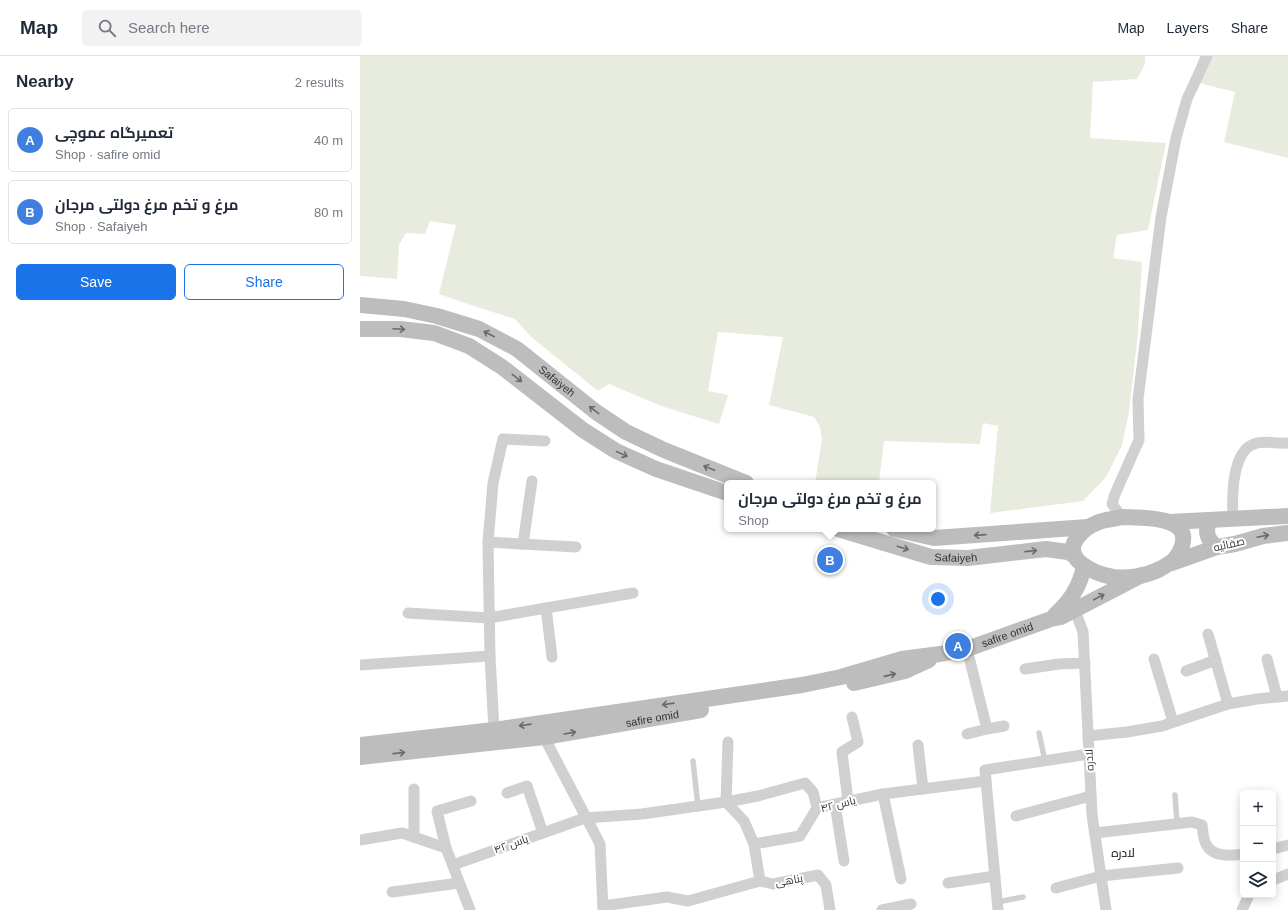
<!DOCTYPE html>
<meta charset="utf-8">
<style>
body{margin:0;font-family:Arial,Cairo,sans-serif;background:#f2f2f3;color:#1f2937}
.controls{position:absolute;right:12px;bottom:12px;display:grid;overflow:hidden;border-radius:6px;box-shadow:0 2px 10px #0003}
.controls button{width:36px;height:36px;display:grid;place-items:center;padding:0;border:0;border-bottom:1px solid #e0e1e3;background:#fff;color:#1f2937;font:20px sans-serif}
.you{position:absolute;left:578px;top:543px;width:14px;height:14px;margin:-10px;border:3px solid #fff;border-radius:50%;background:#1a73e8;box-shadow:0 0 0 6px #1a73e833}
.badge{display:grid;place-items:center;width:26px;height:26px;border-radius:50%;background:#1a73e8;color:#fff;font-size:13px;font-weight:700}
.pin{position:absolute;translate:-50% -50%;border:2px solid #fff;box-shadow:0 1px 4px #0006}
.popup{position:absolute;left:364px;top:424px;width:212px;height:52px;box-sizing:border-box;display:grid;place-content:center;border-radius:6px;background:#fff;filter:drop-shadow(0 1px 3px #0005);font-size:13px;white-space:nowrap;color:#747a83}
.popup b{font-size:15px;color:#1f2937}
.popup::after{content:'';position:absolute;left:50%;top:100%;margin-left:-8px;border:8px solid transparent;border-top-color:#fff}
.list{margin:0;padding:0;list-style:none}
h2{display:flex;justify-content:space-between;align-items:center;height:52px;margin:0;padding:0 16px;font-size:17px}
h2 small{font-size:13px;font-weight:400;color:#747a83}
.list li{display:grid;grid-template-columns:26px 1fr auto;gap:12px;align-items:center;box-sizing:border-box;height:64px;margin:0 8px 8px;padding:0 8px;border:1px solid #e0e1e3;border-radius:6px}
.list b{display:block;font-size:15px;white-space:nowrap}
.list p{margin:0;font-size:13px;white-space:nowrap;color:#747a83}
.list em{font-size:13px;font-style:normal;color:#747a83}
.actions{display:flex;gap:8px;padding:12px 16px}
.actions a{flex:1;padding:9px 0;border:1px solid #1a73e8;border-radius:6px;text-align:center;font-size:14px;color:#1a73e8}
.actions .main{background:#1a73e8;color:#fff}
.icon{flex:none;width:22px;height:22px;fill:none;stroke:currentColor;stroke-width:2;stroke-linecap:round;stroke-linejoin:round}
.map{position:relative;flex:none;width:928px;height:854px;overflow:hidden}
header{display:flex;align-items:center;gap:24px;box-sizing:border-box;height:56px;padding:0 20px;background:#fff;border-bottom:1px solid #e0e1e3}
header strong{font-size:19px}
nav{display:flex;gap:22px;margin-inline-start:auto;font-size:14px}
.search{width:280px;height:36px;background:#f2f2f3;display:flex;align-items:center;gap:10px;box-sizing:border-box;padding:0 14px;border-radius:6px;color:#747a83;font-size:15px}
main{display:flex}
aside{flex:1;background:#fff}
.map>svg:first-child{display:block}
.green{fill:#e8ecde}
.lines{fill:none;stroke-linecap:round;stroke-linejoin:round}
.lane{stroke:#d0d0d0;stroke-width:5.5}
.street{stroke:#d0d0d0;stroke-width:11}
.secondary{stroke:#bdbdbd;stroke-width:16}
.oneway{stroke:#6a6a6a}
.labels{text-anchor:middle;stroke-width:4;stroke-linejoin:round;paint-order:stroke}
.street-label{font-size:11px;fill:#333;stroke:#fff}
.neighbourhood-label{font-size:12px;fill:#000;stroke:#fff}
</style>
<header>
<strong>Map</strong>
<div class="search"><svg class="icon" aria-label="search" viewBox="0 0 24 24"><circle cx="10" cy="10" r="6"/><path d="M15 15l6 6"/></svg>Search here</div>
<nav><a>Map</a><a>Layers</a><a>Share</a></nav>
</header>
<main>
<aside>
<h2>Nearby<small>2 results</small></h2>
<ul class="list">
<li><span class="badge" style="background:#3f7fe0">A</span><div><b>تعمیرگاه عموچی</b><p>Shop · safire omid</p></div><em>40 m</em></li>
<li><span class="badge" style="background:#3f7fe0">B</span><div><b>مرغ و تخم مرغ دولتی مرجان</b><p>Shop · Safaiyeh</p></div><em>80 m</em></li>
</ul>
<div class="actions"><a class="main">Save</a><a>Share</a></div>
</aside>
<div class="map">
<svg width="928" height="854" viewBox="0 0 928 854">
<rect width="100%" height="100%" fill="#fff"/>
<g class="green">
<path d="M0,0H785V8L777,23L733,26L730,82L806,87L788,174L757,179L753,202L782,206L778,277L769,356L762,389L746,421L723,445L630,457L638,370L623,367L620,388L524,385L519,427H455L462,383L460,371L454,361L409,349L423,281L358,276L348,335L368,339L359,368L301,350L249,328L238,335L170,280L155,263L111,249L79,238L96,169L70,165L65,178L46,177L39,189L37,223L0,220Z"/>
<path d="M840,0H928V102L864,86L875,36L831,25Z"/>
</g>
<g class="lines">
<g class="lane">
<path d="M679,677L685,705"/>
<path d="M333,705L338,750"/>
<path d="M815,739L817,767"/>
<path d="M637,846L663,841"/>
</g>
<g class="street">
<path d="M762,461L752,448L755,438L779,384L778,343L801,161L816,82L827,43L847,0"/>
<path d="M873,463C872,443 871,396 894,388C905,384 916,388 928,387"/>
<path d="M128,486L216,491"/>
<path d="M163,488L172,425"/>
<path d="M186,552L192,601"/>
<path d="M715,554L723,576L732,759L746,854"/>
<path d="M48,557L129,562L273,537"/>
<path d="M848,578L868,648"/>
<path d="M794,603L813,666"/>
<path d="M907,603L917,641"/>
<path d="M0,609L130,600"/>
<path d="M665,613L699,608L725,607"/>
<path d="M826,615L856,604"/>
<path d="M627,673L644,670"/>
<path d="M134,674L130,600L128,486L133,427L143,383L185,385"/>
<path d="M607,678L627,673L607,593"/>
<path d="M728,680L767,676L802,670L868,648L897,643L928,640"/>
<path d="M184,681L240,788L243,854"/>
<path d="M368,686L366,746L398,740L445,727L453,736L457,752"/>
<path d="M558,689L563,733"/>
<path d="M54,733V781"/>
<path d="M147,737L167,730L183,777"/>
<path d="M523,738L541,823"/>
<path d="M488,745L482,696L498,686L492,661"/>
<path d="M475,748L484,805"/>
<path d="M656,760L731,740"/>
<path d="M735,777L832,766L842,769C843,775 843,783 846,788C852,801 871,800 883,798"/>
<path d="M0,784L42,777L86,792L110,854"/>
<path d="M394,788L400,825L413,828L458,819L466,829L470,854"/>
<path d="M86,792L77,755L111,745"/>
<path d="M913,793L928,789"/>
<path d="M93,809L225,762L282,758L366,746L384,765L394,788L440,780L457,752L523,738L626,725"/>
<path d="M913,824L928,818"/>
<path d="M588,827L635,820"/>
<path d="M696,832L741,820L818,812"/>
<path d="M32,836L99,827"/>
<path d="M243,850L307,841L328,845L400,825"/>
<path d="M522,854L551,848"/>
<path d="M638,854L625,714L729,698"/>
<path d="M882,854L889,839"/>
</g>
<g class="secondary">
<path id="s1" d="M0,249L44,253L77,260L119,273L157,293L236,356L266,376L304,394L386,427"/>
<path d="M0,273H40L74,277L109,290L142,311L223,374L256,395L296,413L367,437"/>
<path d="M762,461C781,462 832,459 822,490C819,502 811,507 800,513C786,520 768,523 753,521C736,518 701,504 717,482C724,474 728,470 739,466C746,463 755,463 762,461Z"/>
<path d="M849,465C845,476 847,484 857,491"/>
<path d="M809,466L928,460"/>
<path id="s2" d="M478,473L571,501L608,502L686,493L708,496L715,500"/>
<path d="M534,473L574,482L728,471"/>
<path d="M812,507L857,491L875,488L903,480L928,477"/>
<path d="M695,559C710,545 720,531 724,510"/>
<path d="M494,627L545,615L569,604"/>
<path id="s3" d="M0,689L134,674L442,629L481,621L542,603L580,598L607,593L691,563L701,561L782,519"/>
<path id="s4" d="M0,701L184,681L341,654"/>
</g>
</g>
<defs><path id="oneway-shaft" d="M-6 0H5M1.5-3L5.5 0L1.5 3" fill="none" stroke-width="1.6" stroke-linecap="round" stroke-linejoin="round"/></defs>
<g class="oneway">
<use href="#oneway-shaft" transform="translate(39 273) rotate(3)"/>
<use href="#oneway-shaft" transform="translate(129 278) rotate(-153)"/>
<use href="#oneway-shaft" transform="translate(157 322) rotate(38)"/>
<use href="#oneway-shaft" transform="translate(234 354) rotate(-143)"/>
<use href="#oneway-shaft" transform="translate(262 398) rotate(25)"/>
<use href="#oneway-shaft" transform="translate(349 412) rotate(-158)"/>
<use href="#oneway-shaft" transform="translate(620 479) rotate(176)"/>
<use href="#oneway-shaft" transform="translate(903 480) rotate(-12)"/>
<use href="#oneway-shaft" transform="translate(543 492) rotate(17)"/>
<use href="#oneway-shaft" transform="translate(671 495) rotate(-6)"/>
<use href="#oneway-shaft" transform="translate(739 541) rotate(-28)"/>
<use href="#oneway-shaft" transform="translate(530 619) rotate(-13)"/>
<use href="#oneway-shaft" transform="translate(308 648) rotate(172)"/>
<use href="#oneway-shaft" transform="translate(165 669) rotate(172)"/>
<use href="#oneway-shaft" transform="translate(210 677) rotate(-10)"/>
<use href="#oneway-shaft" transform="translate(39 697) rotate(-6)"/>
</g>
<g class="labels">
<g class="street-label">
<text dy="4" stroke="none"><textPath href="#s1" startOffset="216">Safaiyeh</textPath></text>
<text transform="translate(869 488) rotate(-13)" y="4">صفائیه</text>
<text dy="4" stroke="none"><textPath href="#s2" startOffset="122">Safaiyeh</textPath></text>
<text dy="4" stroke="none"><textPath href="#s3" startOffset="658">safire omid</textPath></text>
<text dy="4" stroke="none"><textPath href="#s4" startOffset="295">safire omid</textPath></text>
<text transform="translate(729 704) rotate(-93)" y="4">لادره</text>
<text transform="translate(478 748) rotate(-14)" y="4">یاس ۴۲</text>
<text transform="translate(151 788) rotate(-20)" y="4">یاس ۴۲</text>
<text transform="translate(429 824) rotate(-10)" y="4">پناهی</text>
</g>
<g class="neighbourhood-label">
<text x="763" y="801">لادره</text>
</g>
</g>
</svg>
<div class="controls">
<button>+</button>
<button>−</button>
<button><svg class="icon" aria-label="layers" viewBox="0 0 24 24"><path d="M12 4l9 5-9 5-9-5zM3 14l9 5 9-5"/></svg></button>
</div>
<div class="you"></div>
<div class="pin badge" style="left:598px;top:590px;background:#3f7fe0">A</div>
<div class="pin badge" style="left:470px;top:504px;background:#3f7fe0">B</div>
<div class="popup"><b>مرغ و تخم مرغ دولتی مرجان</b>Shop</div>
</div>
</main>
